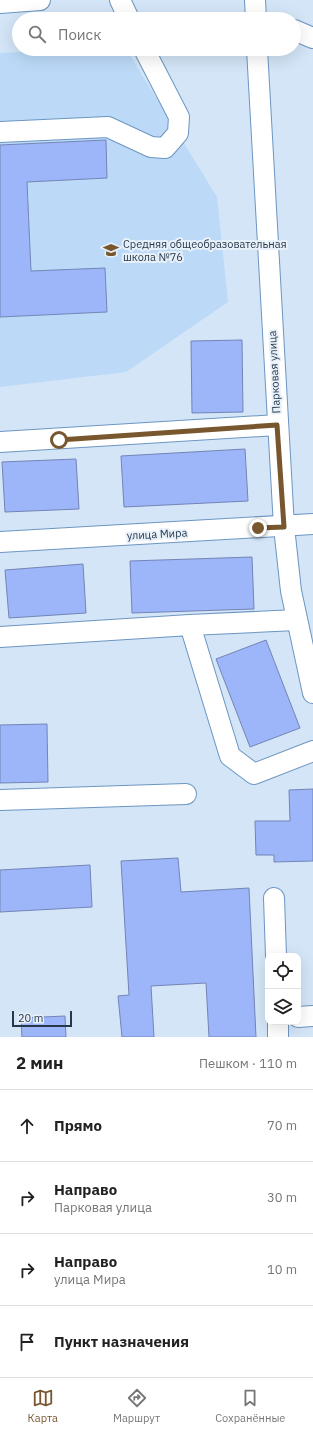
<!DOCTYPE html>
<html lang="ru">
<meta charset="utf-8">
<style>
body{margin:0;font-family:"IBM Plex Sans",sans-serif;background:#f2f2f2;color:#222}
.controls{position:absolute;right:12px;bottom:12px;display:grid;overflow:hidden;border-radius:8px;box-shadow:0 4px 16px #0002}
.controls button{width:36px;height:36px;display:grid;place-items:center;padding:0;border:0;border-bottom:1px solid #e0e0e0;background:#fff;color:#222;font:20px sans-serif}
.scale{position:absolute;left:12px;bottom:10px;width:60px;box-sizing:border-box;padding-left:4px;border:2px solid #27384a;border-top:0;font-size:11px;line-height:14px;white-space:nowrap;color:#27384a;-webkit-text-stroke:3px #e8f1fa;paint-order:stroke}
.stop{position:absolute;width:12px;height:12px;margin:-9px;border:3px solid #78562e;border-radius:50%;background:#fff}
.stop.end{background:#78562e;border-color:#fff;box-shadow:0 1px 4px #0008}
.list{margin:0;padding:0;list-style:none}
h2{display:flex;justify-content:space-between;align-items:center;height:52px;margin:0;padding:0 16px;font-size:17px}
h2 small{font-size:13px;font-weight:400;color:#767676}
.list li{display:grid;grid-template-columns:26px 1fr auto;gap:12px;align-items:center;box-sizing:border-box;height:72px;padding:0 16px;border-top:1px solid #e0e0e0}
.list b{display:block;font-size:15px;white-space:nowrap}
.list p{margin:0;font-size:13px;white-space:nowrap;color:#767676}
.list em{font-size:13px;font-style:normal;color:#767676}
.icon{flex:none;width:22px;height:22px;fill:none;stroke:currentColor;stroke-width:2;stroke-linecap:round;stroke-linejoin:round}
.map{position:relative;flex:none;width:313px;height:1037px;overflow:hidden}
.search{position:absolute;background:#fff;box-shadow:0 4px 16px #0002;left:12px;right:12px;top:12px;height:44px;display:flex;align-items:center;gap:10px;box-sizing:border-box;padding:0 14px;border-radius:22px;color:#767676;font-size:15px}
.sheet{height:340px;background:#fff}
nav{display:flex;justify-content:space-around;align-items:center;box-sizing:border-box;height:56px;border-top:1px solid #e0e0e0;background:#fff;font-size:11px;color:#767676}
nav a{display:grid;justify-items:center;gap:2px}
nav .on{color:#78562e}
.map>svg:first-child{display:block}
.built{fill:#bcdaf8}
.building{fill:#9db5f9;stroke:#7385b6}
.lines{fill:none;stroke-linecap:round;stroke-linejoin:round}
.minor-casing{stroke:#6c96c1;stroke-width:22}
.minor{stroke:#fff;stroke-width:20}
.route{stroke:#78562e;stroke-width:5}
.labels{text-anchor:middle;stroke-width:4;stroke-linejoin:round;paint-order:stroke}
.poi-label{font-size:11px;fill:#27384a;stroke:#e8f1fa;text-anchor:start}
.street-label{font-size:11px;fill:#27384a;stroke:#e8f1fa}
</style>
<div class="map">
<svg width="313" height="1037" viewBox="0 0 313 1037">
<rect width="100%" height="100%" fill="#d3e5f7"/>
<path class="built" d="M91,49H126L217,197L228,302L126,372L0,387V53Z"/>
<g class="building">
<path d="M106,140L107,178L27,182L31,271L105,268L107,312L0,317V145Z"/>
<path d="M242,340L243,412L192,413L191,341Z"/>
<path d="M245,449L248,501L124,507L121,456Z"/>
<path d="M76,459L79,509L5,512L2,462Z"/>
<path d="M252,557L254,609L132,613L130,561Z"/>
<path d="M83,564L86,613L9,618L5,570Z"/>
<path d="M266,640L300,728L250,747L216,659Z"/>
<path d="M47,724L48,782L0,783V725Z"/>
<path d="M313,789V861L274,862V855H256L255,821H290L289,790Z"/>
<path d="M178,858L181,892L249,888L256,1037H209L206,983L151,986L154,1037H122L118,996L129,995L121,861Z"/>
<path d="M90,865L92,907L0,912V870Z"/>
<path d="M65,1016L66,1037H22L21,1018Z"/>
</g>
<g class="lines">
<defs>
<g id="minor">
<path d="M120,0L129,19"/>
<path d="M255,0L256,19"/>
<path d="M0,3L40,0"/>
<path d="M294,30L313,38"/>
<path d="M257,49L284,527L291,591L313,693"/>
<path d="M0,132L108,127L151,147L165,148L178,133L179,117L144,49"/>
<path d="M0,442L277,425"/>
<path d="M0,542L313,524"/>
<path d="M190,625L296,620"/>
<path d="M0,637L190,625L230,756L254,774L313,751"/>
<path d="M0,800L186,794"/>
<path d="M274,898L276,956"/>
<path d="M298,1017L313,1016"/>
<path d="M278,1022V1037"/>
</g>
</defs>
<use href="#minor" class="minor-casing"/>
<use href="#minor" class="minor"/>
</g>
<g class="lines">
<path class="route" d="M59,440L277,425L284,527L258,528"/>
</g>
<defs>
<symbol id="school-bare" viewBox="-9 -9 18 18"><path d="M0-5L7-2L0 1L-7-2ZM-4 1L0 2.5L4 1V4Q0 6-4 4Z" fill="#78562e" stroke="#e8f1fa" stroke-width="2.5" paint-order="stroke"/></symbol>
</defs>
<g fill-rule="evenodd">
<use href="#school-bare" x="100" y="239" width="22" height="22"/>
</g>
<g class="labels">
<g class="poi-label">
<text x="123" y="248">Средняя общеобразовательная<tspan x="123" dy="13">школа №76</tspan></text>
</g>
<g class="street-label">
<text transform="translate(274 372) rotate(-93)" y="4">Парковая улица</text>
<text transform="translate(157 534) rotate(-3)" y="4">улица Мира</text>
</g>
</g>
</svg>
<div class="controls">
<button><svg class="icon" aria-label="locate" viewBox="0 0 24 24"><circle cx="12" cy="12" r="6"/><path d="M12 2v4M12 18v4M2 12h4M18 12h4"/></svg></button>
<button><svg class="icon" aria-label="layers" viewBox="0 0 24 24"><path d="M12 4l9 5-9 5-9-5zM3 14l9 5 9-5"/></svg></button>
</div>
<div class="scale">20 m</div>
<div class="stop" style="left:59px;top:440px"></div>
<div class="stop end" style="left:258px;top:528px"></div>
<div class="search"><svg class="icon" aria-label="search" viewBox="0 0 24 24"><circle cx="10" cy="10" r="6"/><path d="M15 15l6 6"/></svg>Поиск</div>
</div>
<section class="sheet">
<h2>2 мин<small>Пешком · 110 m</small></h2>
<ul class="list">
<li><svg class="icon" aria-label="ahead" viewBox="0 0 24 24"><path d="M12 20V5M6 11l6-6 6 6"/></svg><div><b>Прямо</b></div><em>70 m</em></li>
<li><svg class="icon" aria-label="right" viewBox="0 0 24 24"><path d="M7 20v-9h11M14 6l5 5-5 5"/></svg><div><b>Направо</b><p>Парковая улица</p></div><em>30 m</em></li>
<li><svg class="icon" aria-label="right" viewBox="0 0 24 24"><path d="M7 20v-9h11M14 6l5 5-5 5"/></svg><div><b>Направо</b><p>улица Мира</p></div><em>10 m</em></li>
<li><svg class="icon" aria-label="arrive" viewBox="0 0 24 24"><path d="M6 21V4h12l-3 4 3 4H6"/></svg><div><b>Пункт назначения</b></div></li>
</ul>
</section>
<nav>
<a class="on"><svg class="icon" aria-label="map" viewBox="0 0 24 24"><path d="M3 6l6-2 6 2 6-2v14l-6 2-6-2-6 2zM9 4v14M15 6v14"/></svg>Карта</a>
<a><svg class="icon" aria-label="directions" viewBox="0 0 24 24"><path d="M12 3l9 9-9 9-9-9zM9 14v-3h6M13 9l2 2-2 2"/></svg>Маршрут</a>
<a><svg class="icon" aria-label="saved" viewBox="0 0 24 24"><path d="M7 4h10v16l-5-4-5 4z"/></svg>Сохранённые</a>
</nav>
